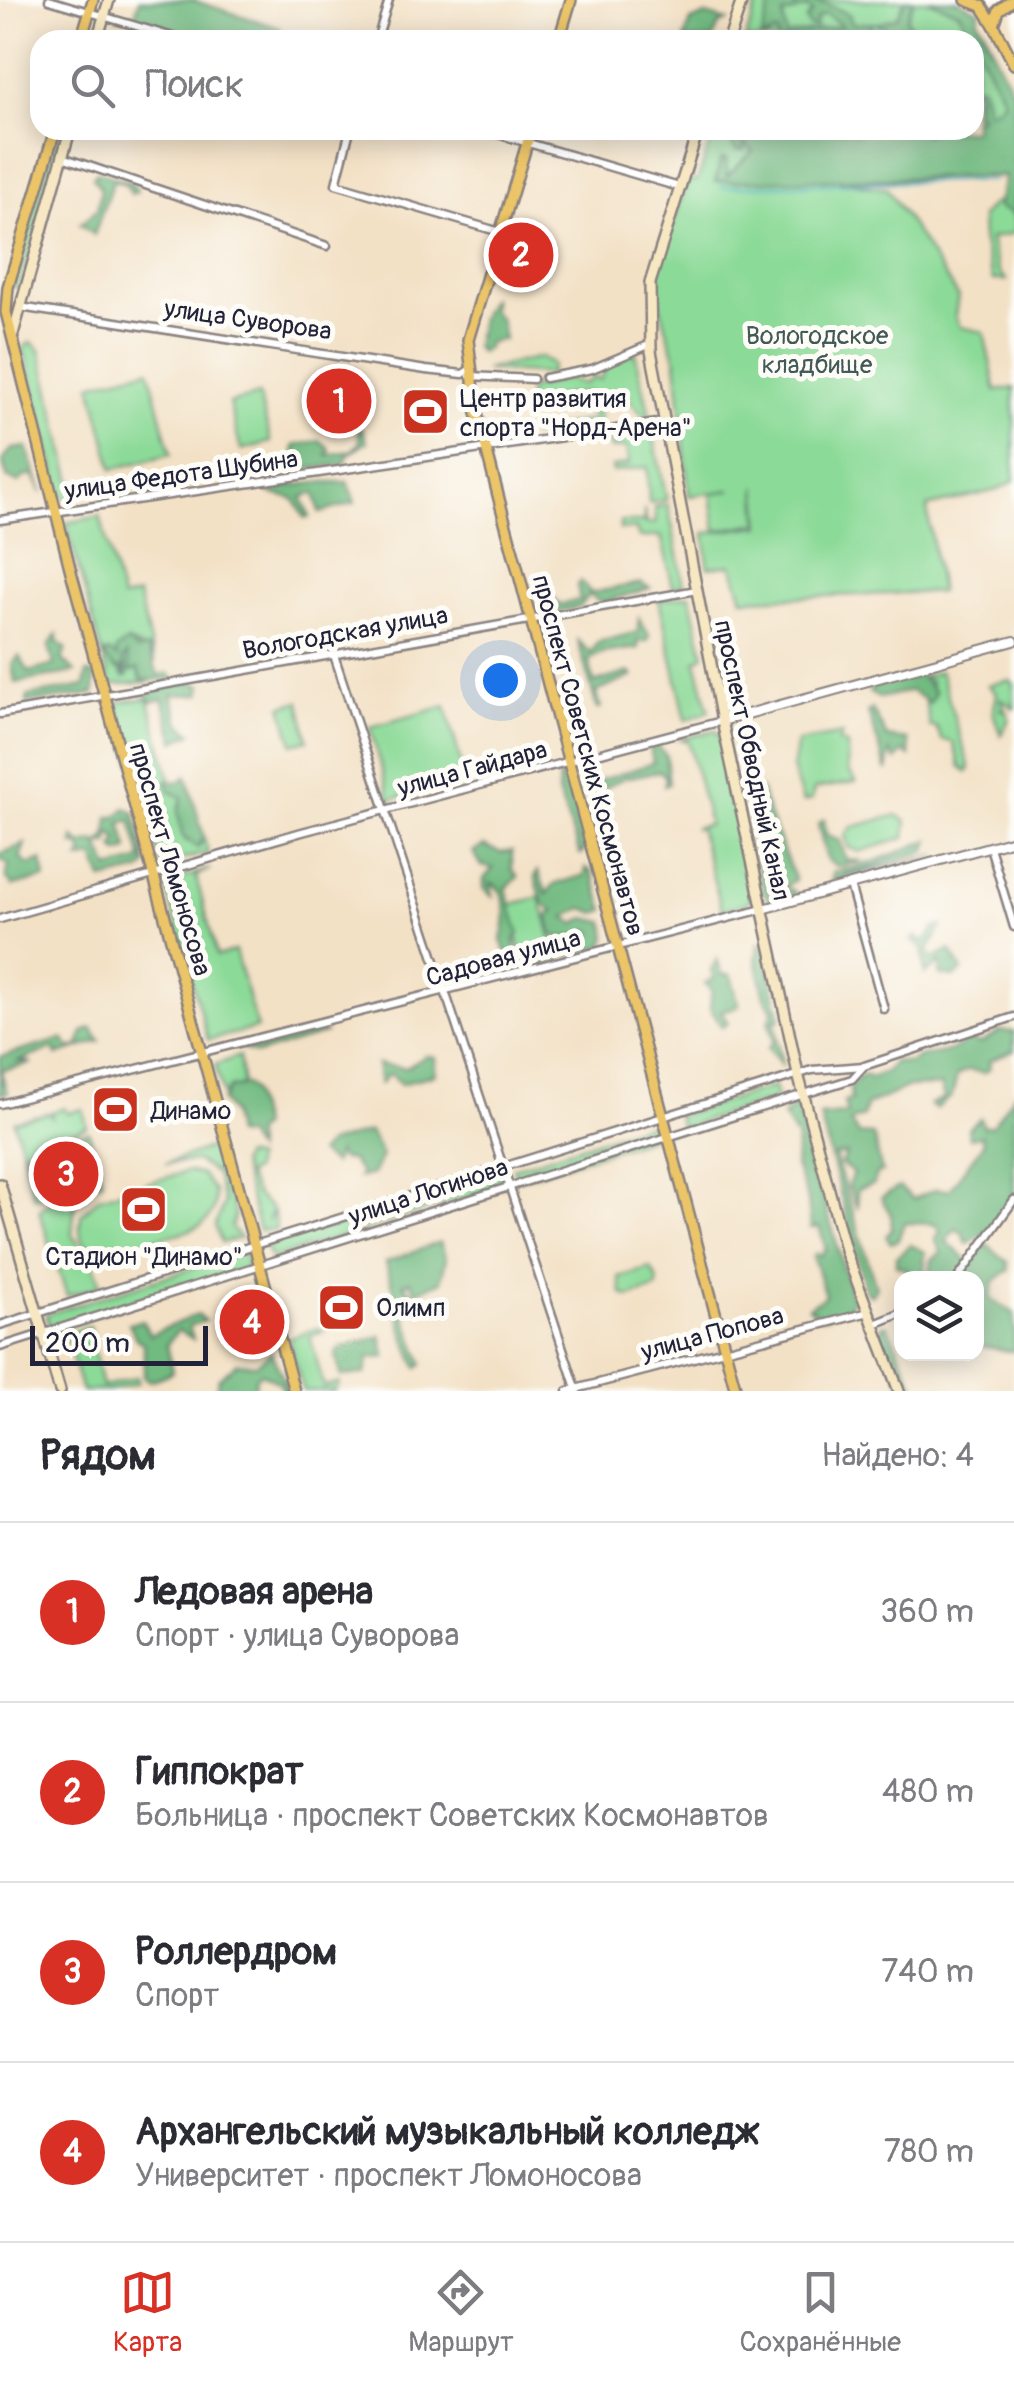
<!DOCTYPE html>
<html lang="ru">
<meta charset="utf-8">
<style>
body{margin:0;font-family:Pangolin,sans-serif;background:#f2f2f3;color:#2b2b33}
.controls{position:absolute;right:30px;bottom:30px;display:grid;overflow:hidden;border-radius:20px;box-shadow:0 5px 25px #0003}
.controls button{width:90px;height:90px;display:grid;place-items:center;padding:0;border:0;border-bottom:2px solid #e1e1e2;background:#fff;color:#2b2b33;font:50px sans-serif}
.scale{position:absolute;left:30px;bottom:25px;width:178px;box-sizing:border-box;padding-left:10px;border:5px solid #22223b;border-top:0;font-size:28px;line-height:35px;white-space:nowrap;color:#22223b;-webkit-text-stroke:8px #fdfcf7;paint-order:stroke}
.you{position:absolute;left:500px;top:680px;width:35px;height:35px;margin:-25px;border:8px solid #fff;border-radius:50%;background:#1a73e8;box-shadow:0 0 0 15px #1a73e833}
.badge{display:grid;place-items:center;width:65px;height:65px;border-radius:50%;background:#d93025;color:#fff;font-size:32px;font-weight:700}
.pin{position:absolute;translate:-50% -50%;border:5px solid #fff;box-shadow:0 2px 10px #0006}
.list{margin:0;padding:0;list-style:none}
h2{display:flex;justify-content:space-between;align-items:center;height:130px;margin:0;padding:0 40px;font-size:42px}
h2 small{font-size:32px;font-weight:400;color:#7c7c81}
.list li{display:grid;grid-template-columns:65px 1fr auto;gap:30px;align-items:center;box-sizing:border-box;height:180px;padding:0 40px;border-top:2px solid #e1e1e2}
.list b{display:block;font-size:38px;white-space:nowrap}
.list p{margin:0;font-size:32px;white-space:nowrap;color:#7c7c81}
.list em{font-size:32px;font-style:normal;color:#7c7c81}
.icon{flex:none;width:55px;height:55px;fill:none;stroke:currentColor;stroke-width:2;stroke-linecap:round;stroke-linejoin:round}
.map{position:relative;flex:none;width:1014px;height:1391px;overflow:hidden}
.search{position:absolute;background:#fff;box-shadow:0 5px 25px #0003;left:30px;right:30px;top:30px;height:110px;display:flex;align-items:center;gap:25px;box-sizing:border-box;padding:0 35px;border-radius:30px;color:#7c7c81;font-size:38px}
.sheet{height:850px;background:#fff}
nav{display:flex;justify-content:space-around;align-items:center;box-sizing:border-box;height:140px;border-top:2px solid #e1e1e2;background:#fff;font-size:28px;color:#7c7c81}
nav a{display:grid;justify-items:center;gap:5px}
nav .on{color:#d93025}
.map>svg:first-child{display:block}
.green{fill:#8cda98;stroke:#577e6a;stroke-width:2.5}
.forest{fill:#71ba80;stroke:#4a6e5e;stroke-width:2.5;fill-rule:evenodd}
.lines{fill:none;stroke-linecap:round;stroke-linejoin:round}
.stream{stroke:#3ca9bb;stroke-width:2.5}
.minor-casing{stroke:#8a8280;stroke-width:11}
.tertiary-casing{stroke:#8a8280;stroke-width:12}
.secondary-casing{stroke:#8a8280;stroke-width:14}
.primary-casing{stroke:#8a8280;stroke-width:14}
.minor{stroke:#fff;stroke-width:6}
.tertiary{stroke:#fff;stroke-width:8}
.secondary{stroke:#f7e8c3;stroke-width:9}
.primary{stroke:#ecc569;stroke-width:9}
.labels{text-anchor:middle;stroke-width:10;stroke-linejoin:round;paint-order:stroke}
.street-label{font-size:25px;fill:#22223b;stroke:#fdfcf7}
.park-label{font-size:25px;fill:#425957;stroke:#fdfcf7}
.poi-label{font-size:25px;fill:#22223b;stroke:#fdfcf7;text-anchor:start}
</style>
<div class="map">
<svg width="1014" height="1391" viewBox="0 0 1014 1391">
<rect width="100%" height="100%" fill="#fdfcf7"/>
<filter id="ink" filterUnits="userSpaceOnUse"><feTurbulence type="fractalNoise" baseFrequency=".01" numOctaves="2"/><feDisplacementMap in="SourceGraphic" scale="20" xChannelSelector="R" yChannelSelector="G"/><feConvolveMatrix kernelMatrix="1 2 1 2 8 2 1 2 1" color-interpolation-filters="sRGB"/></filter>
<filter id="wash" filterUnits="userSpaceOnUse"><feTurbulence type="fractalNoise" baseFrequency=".0048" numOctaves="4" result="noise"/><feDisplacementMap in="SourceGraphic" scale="40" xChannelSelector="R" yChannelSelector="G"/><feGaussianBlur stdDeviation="2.25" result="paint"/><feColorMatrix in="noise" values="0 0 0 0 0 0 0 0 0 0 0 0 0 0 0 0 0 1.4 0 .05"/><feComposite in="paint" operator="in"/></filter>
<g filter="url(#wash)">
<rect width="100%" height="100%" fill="#f3e1c6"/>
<g class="green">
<path d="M759,0H957C1014,35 1014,162 1014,233L990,239L998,270L1006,280H993L982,240L981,217L993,203L997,205L1006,176L839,182L887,189L958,296L955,316L960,327L984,332L996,391L1014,388V481L997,490L927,507L940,592L743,599L732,565L708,567L705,533L761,526L757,487L759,523L719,530H716L711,494L731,490L689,496L676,361L656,292L661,256L688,181H697L715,130H974V40H745Z"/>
<path d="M58,130H66L18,288L10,286Z"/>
<path d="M31,342L40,350L75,494L70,500L61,495L23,348Z"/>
<path d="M635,352L650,415L642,414L627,398L598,407L599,426L531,436L533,430L592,420L587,392L527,402L529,389L565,378L584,384L594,377L600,380L608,363Z"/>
<path d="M541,357L552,365L549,374L485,370Z"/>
<path d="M149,369L171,454L113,469L91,384Z"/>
<path d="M259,395L271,442L241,450L229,403Z"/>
<path d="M653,434L667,500L649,503L647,467L613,472L612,467L629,464L626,447L611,449L609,441Z"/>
<path d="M668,505L684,585L673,587L661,536L639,538L636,529L620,530V522H644V509L647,524L656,523L655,507Z"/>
<path d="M100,516L122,599L138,595L155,663L150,652L128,642L116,650L117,657L105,653L124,677L128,676L123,659L127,655L130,672L138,669L141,680L150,682L111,685L66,523Z"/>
<path d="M690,595L704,655L696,661L709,711L686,720L659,600Z"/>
<path d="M940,671L970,769L967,772L960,766L953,742L942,740L936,727H930L924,697L927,702L931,683L924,676Z"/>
<path d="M1010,680L1014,684V708L1000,698L1004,706L1001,710H1006L1009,719L1001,735L993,713L997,694L988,685Z"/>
<path d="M148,698L170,778L166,781L170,790L182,798C177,812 178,828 186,841L201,844L204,837L208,853L162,865L116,709L119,702Z"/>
<path d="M300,701L308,740L293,744L282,706Z"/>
<path d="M446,706L465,779L390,800L370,727Z"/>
<path d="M715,730L721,738L753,895L747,903L722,910L699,828H694L709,824L688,741L681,739Z"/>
<path d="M842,734L839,742L847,745L848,771L856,782L814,789L812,800L803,802L792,769L797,742Z"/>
<path d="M897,815L907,821L905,838L859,852L848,847L845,835L852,827Z"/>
<path d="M210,869L196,876L217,956L235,951L257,1028L208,1040L165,883Z"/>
<path d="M540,897L555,951L524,960L508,905Z"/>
<path d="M239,1056L243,1086L230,1088L224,1097L215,1065Z"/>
<path d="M774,1086L777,1098L681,1128L678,1116Z"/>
<path d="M65,1108L67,1113L83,1109L87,1127L24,1149L34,1184L27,1152L36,1150L40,1164L60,1159L56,1141L89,1132L102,1181L34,1197L14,1121L48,1113L52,1117L51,1112Z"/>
<path d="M655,1122L659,1135L517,1180L513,1168Z"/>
<path d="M215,1146L235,1215L231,1228L240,1238L222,1243L215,1226L224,1203L216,1174L196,1161L165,1164Z"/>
<path d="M244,1156L255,1159L253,1171L246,1174L256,1195L272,1209L267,1222L274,1213L276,1230H259L240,1163Z"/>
<path d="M188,1171L202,1175L214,1191C216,1202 215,1211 207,1220C195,1232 171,1235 155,1239C127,1247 71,1270 81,1215L99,1197Z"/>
<path d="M498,1172L503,1186L271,1259L265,1245Z"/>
<path d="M76,1193L72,1235L92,1260L101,1285L67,1296L39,1211L53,1199Z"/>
<path d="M243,1252L248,1267L50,1329L46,1314Z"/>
<path d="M651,1268L658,1281L656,1289L629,1297L622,1294L619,1277Z"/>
<path d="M89,1326L102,1387L137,1377L138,1383L109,1391H82L65,1334Z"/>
<path d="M317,1328L324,1331L310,1336L324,1387L339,1383L336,1391H303L289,1338Z"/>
</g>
<g class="forest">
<path d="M139,0H192L280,28L277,40H193L139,25L138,20L115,17L135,15Z"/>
<path d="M772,0H790L795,7L802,0L826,4L849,14L852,24L873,23L869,30L875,40H777L778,32L761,40ZM807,8L812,12L806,20L810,27H816L817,19L826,14L842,26L787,36L783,15Z"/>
<path d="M905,0H914L907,19L918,38L876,24L897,17Z"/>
<path d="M927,0H957L980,11L977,20L1014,93V215L997,207L1005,176L715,182L721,159H727V176L753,151L743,142L745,150H736L730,141L732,130H851L857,134L863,130H918L925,135L933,130H974V121L981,116L974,110L978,92L974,86H982L988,111L1002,104L1003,98L959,12Z"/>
<path d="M706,15L727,21L720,24L712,40H684L691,21Z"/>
<path d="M97,172L131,182L137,191L131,194L126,184L113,180L94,235L80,224L97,210L101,189L93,177Z"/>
<path d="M492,296V312L500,319L504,339L487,343V348L479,352L475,347L480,318Z"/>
<path d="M362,428L367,442L348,455L345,464L294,471V446L320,440L330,449L327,455L351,451L360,443L358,430Z"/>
<path d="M27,447L42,493L34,476H25L19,483L7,477L2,461L12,449Z"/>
<path d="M322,482H348L355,503L320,513L315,493L302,497L310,517L305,518L294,499L269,493L270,488Z"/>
<path d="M581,581L591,593L641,583L650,588L602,603L589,595L580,607L557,612L551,608L552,595L558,605L580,600L577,585Z"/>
<path d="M729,611L742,700L739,701L735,700L718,617Z"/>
<path d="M639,618L650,636L647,641H638L639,648L602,653L589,660L594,683L629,672L633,676L596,692L601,707L597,709L578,641L591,653L598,642L638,632Z"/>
<path d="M57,634L58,643L67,649L62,659L75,672L15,683L12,664L19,656L29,672L54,665L49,646Z"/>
<path d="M128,642L137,650L148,648L158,675L169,673L174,680H142L138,669L130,672L127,655L123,659L125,678L121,668L115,669L104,656L109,652L117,657L116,650Z"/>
<path d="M87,673L95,674L94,694L27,703L28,696L85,686Z"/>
<path d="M918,674L935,692L930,703L911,691L879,698L869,692L875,685Z"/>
<path d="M191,682L202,685L200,694L172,695L180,723L192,733L175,741L163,699L150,702L147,690Z"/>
<path d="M872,709L887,737L908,740L910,756L903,752L896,760L890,752L887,771L868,712Z"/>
<path d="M656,743L666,756L669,784L664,786L666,777L660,771L624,778L600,790L603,800L590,803L589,791L596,795L592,783L653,763L650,746Z"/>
<path d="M559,775L571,795L586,850L580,854L558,793Z"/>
<path d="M187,776L204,837L198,848L182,835L178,812L182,798L170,791L166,781L179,782Z"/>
<path d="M752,784L761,790C770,821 783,849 795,880L784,887L796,892L792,898L769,901C758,886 751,821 745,797Z"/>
<path d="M126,808L135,813L147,864L141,871L103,880L94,857L79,860L83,853L79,845H73L74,838L82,844L96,841L110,869L142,860L131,820L121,823L129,850L118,853L114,847L118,840L111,833L108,844H99L107,836L109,817H116Z"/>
<path d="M824,820L826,834L840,841L846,860L862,861L837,867L827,860L818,824Z"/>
<path d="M930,840L926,851L843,876L938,855L832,881L833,873L874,862Z"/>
<path d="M25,844L20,858L29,865L42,860L46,878L13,886L6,878L9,865L0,859V854Z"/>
<path d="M484,846L501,853L512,851V869L518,877L506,889L519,933L515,940L517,952L510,959L501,941C507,926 510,892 491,883L493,897L484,889V879L493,868L482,866L473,852Z"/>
<path d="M586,868L592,872L605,910L596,913L583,908L566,917L576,924L585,918L605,922L607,939L602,947L568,956L562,953L560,960L531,967L522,964L565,951L568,943L593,934L591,930L568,938L553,936L548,916L554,911L543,904L535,876L538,871L547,894L553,885L585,875Z"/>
<path d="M942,926L927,954L933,959L951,950L962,971L955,977L940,975L941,962L925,974L922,947L912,940L917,935L919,940L928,939L934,928Z"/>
<path d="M759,943L765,951L780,1015L779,1020L774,1019L782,1065L768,1048L774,1041L769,1022L773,1010L765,997L756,959Z"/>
<path d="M717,959L722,974L731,975L739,1006L721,1011L728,1023L722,1027L710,1008L712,990L705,983L714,978L711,971Z"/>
<path d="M92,1028L100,1041L57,1055L54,1048L19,1061L32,1063L1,1071L7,1093L0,1095V1057L63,1039L70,1048L79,1046L83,1032Z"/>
<path d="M313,1031L326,1033L257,1054L243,1049Z"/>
<path d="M1001,1031L1014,1032V1051L989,1061L990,1069L984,1073L968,1070L957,1076L952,1096L936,1109L930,1105L944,1099L941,1086L908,1087L866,1106L863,1117L850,1122L858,1134L873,1135L882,1172L876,1174L874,1184L857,1190L858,1209L848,1186L853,1173L841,1164L846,1154L835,1156L876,1287L871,1295L866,1292L820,1116L847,1114L844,1102L851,1100L850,1087L863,1074L871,1078L887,1071L894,1061L909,1063C926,1049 947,1058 967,1041L981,1043Z"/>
<path d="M426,1056L435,1057V1074L401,1084L390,1073L380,1084L377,1064L406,1068Z"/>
<path d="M246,1084L252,1090L261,1126L255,1133V1151L246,1136L235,1135L231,1113L222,1101L229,1089Z"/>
<path d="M1014,1094V1193L992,1228L967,1244L962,1232L955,1229L946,1241L970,1263L987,1245L1008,1262L1009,1270L994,1281L990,1299L1014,1313V1351C1003,1352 990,1346 977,1346L976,1278H910L907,1269L896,1265V1257L911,1245L925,1252L924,1271L930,1274L932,1259L941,1253L935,1238L941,1231L934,1224L904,1223L898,1240L891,1243L886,1236L892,1229L891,1215L881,1198L899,1187L913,1199L937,1189L949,1190L983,1144L982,1136L969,1138L968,1129L980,1118L984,1127L993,1125Z"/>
<path d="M797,1104L853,1301L847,1308L822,1318L808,1307L825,1296L813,1256L817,1253L821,1256L826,1248L819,1227L811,1228L808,1201L795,1166L797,1139L783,1116Z"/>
<path d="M369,1132L382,1155L373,1174L357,1178L361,1175L351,1160L341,1159L337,1153L333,1164L319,1153L329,1143Z"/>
<path d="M440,1242L446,1259L441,1281L416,1292L410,1281L403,1284L415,1296L414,1304L404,1299L400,1303L423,1364L418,1368C407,1346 399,1323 397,1299C396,1293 387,1273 386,1262Z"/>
<path d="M198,1314L205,1321L189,1326L193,1339L178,1330L167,1344L173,1372L150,1381L144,1377V1344L136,1339L129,1324L142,1320L150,1335Z"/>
<path d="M882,1325H887L917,1391H905L879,1334Z"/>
<path d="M381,1336L386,1357L369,1358L365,1374L341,1376L336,1356L339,1349Z"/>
<path d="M271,1352L289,1391H282L280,1383L261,1373L255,1378L256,1391H216L218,1379L237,1363L257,1364Z"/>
</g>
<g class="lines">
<path class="stream" d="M721,187L993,180"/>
</g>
</g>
<g filter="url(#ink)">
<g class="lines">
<defs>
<g id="minor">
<path d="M49,0L183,40"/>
<path d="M377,40L389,0"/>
<path d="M350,130L336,184L500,232"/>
<path d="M484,130L679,187"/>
<path d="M62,157L327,246"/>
<path d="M20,307L426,370L463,374L469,370"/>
<path d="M470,376L533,379"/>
<path d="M545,378L592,369L651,344"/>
<path d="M0,520L664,422"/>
<path d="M334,655L577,1391"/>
<path d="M0,714L697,590"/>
<path d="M990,847L1014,927"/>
<path d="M850,885L884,1009"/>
<path d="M0,919L302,832L722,721"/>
<path d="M0,1104L763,909"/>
<path d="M958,1278L1014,1200"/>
<path d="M0,1325L771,1083L812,1070L864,1066L1014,1017"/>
<path d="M872,1325L902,1313"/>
<path d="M0,1347L852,1079L863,1067"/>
<path d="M568,1391L865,1313"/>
</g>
<g id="tertiary">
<path d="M722,721L1014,641"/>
<path d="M763,909L1014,840"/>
</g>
<g id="secondary">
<path d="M97,40L109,0"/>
<path d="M729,40L742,0"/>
<path d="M698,130L650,283L651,351L722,721L798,1074L846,1253L899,1391"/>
<path d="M13,334L70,130"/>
<path d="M0,1184L60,1391"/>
</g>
<g id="primary">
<path d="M966,0L982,6L994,25"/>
<path d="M1013,0L999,10L994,25L1014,64"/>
<path d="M81,40L93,0"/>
<path d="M559,40L571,0"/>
<path d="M55,130L8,287L6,312L70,568L294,1391"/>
<path d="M531,130L468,340L477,413L500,503L736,1391"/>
</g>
</defs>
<use href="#minor" class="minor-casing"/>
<use href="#tertiary" class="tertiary-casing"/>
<use href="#secondary" class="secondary-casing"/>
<use href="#primary" class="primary-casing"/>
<use href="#minor" class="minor"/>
<use href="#tertiary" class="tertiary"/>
<use href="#secondary" class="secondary"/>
<use href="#primary" class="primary"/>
</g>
</g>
<defs>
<symbol id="stadium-square" viewBox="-11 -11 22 22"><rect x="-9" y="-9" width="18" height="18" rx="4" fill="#c8321e" stroke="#fdfcf7"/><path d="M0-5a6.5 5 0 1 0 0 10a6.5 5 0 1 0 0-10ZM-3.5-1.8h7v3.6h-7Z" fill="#fff"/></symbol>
</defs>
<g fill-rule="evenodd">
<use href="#stadium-square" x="398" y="384" width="55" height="55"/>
<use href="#stadium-square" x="88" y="1082" width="55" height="55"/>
<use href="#stadium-square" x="116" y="1182" width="55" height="55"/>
<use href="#stadium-square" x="314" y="1280" width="55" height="55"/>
</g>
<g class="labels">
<g class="street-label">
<text transform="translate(248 319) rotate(8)" y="9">улица Суворова</text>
<text transform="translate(181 474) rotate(-8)" y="9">улица Федота Шубина</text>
<text transform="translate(345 632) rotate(-10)" y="9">Вологодская улица</text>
<text transform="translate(589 755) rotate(75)" y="9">проспект Советских Космонавтов</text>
<text transform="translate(753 760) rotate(78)" y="9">проспект Обводный Канал</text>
<text transform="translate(472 768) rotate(-15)" y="9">улица Гайдара</text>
<text transform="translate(171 859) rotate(74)" y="9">проспект Ломоносова</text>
<text transform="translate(503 957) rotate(-15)" y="9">Садовая улица</text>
<text transform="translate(428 1191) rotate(-18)" y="9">улица Логинова</text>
<text transform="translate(712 1333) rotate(-15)" y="9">улица Попова</text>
</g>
<g class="park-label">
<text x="817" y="344">Вологодское<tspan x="817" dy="29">кладбище</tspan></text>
</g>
<g class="poi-label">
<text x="460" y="407">Центр развития<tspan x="460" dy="29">спорта "Норд-Арена"</tspan></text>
<text x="151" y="1119">Динамо</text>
<text x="144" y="1265" text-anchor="middle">Стадион "Динамо"</text>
<text x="376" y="1316">Олимп</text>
</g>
</g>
</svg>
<div class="controls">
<button><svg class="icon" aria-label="layers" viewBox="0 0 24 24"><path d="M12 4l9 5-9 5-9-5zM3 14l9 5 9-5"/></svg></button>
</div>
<div class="scale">200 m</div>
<div class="you"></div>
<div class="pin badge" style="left:339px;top:401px">1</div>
<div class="pin badge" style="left:521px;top:255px">2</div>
<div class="pin badge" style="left:66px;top:1174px">3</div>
<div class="pin badge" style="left:252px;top:1322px">4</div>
<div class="search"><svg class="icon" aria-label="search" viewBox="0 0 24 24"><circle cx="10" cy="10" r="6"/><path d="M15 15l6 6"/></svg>Поиск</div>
</div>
<section class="sheet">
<h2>Рядом<small>Найдено: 4</small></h2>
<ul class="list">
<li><span class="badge">1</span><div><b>Ледовая арена</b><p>Спорт · улица Суворова</p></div><em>360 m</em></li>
<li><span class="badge">2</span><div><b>Гиппократ</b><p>Больница · проспект Советских Космонавтов</p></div><em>480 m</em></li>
<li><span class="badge">3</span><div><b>Роллердром</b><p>Спорт</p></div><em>740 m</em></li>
<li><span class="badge">4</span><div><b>Архангельский музыкальный колледж</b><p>Университет · проспект Ломоносова</p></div><em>780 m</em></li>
</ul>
</section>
<nav>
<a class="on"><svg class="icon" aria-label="map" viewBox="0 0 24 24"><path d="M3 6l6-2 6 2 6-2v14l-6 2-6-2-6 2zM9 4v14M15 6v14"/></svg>Карта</a>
<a><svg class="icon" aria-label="directions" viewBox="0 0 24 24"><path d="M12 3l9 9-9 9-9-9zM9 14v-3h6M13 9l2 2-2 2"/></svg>Маршрут</a>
<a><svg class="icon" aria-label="saved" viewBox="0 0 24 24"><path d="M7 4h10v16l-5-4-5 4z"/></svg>Сохранённые</a>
</nav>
